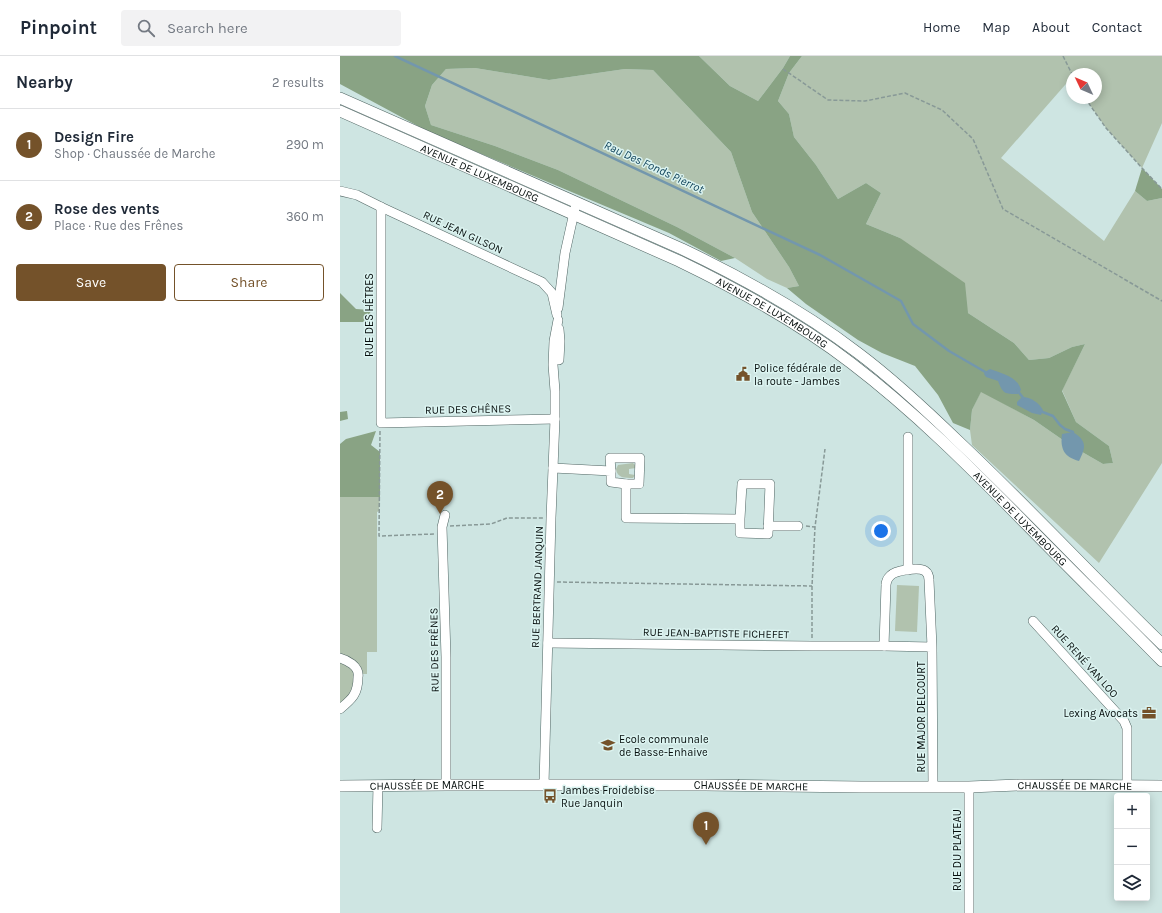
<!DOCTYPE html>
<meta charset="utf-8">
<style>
body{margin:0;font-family:Karla,sans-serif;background:#f2f2f3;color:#1f2937}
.controls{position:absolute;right:12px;bottom:12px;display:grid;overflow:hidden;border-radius:4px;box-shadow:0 2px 10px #0003}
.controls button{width:36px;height:36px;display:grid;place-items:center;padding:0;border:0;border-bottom:1px solid #e0e1e3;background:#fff;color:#1f2937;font:20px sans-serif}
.compass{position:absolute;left:726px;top:12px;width:36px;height:36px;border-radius:50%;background:#fff;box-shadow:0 2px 10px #0003;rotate:314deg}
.you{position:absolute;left:541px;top:475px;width:14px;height:14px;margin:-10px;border:3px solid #fff;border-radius:50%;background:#1a73e8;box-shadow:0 0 0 6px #1a73e833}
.badge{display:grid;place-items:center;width:26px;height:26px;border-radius:50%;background:#74522a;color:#fff;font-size:13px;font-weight:700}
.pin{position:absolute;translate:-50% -33px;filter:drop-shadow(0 1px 2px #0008)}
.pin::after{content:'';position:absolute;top:21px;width:14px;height:12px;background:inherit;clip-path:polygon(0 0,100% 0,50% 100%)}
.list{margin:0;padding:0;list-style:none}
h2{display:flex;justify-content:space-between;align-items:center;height:52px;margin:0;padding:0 16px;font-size:17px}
h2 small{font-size:13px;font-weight:400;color:#747a83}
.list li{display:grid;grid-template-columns:26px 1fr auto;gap:12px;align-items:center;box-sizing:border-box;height:72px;padding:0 16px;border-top:1px solid #e0e1e3}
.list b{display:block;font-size:15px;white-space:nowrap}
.list p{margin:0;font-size:13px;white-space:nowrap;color:#747a83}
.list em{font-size:13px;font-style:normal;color:#747a83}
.actions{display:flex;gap:8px;padding:12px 16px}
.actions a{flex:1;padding:9px 0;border:1px solid #74522a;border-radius:4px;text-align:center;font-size:14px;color:#74522a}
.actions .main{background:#74522a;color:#fff}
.icon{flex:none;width:22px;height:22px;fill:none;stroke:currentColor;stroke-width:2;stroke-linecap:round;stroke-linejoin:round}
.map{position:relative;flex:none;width:822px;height:857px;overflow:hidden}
header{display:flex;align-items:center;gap:24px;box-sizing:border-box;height:56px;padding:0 20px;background:#fff;border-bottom:1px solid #e0e1e3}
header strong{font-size:19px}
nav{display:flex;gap:22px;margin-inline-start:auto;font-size:14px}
.search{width:280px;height:36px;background:#f2f2f3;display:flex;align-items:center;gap:10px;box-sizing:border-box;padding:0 14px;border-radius:4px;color:#747a83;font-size:15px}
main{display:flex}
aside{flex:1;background:#fff}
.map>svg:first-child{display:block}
.green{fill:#b1c2ae}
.forest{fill:#89a384}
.water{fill:#7397ad}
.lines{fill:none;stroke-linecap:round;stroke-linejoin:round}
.stream{stroke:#7397ad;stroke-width:2.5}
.minor-casing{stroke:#506563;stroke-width:10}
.major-casing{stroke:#506563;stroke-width:12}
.path{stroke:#889997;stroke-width:1.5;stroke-dasharray:4 2;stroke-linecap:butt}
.minor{stroke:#fff;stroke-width:9}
.major{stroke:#fff;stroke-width:11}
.labels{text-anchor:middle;stroke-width:3;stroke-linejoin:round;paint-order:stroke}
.street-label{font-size:11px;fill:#070f0e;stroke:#dbf3f0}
.poi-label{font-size:11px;fill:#070f0e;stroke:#dbf3f0;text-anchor:start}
.water-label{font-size:12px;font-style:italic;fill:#093c54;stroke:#dbf3f0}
</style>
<header>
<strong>Pinpoint</strong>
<div class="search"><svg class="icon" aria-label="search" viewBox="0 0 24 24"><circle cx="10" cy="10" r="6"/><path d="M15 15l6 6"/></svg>Search here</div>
<nav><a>Home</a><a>Map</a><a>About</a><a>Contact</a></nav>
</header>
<main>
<aside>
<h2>Nearby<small>2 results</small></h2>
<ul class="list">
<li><span class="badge">1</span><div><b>Design Fire</b><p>Shop · Chaussée de Marche</p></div><em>290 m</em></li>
<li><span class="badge">2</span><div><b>Rose des vents</b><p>Place · Rue des Frênes</p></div><em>360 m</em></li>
</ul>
<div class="actions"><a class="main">Save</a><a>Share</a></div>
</aside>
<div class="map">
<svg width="822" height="857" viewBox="0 0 822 857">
<rect width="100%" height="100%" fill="#cee5e2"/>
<g class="green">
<path d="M359,0H450L443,12L418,45L390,30Z"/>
<path d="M462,0H822V67L802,112L766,72L745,42H756V18H732V21L661,102L764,185L795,135L807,145L822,142V407L759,507L632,389L630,374L632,354L641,335L694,364L730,389L763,408L773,407L769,390L736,366L722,334L745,288L732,291L709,302L689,304L674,287L628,257L560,182L526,168L541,137L526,127L498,143L476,109L454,81L449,58L438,45L449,17Z"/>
<path d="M135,12L209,24L285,13L313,14L391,96L412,156L449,211L459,230L447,232L427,223L395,202L337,171L218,114L155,90L91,69L85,50L92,29L106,13Z"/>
<path d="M293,407L296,410V412L289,413V418L295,419L293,422C285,422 277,422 276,413L278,409Z"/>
<path d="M0,441H40L39,455L37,456V596H27V618H19L18,631L0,653Z"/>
<path d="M557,529L579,530L577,576L555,575Z"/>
</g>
<g class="forest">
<path d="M0,0H359L390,30L418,45L443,12L450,0H462L449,17L438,45L449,58L454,81L476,109L498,143L526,127L541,137L526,168L560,182L625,227L628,257L674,287L689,304L709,302L732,291L745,288L722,335L736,366L769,390L773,407L763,408L730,389L694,364L641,336L632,354L630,374L613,367L598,339L575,310L542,297L518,284L466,248L447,232L459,230L449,211L412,156L391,96L313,14L285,13L209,24L135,12L106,13L92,29L85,50L91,69L155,90L218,114L337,171L395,202L381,205L329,177L89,76L0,28Z"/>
<path d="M802,112L822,133V142L807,145L795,135Z"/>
<path d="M0,237L16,253L30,254L31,266H0Z"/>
<path d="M7,355L8,363L0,365V356Z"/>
<path d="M36,375L31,389L40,396V441H0V388L6,383Z"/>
</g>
<g class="water">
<path d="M650,313C661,317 678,321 681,334L678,338C665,338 663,338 658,325L646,321L644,318L645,316Z"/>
<path d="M682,341C691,341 699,347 703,354L701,359L692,357L677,349V346Z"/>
<path d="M733,376C747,385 746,391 739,405C724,401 720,393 722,378Z"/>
</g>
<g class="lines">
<g class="stream">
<path d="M55,0L480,199L561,245L573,268L609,295L647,317"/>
<path d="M677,334L684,343"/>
<path d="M700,355L713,360L720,369L725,373L733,376"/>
</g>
<defs>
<g id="minor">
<path d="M0,135L17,139L41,151L202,226L212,237L217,259"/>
<path d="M41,151V367L215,363"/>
<path d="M218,252L225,197L235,152"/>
<path d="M219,304L220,285L219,273"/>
<path d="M568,381V514"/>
<path d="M213,412L271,415V426L286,428V462L400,463L402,428H430L428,478L400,477V463"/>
<path d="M271,415L270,402H300L299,428H286"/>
<path d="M105,459L102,471L106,601V729"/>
<path d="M428,470H458"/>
<path d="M693,565L784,665L787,672V730"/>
<path d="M208,587L472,590H544"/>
<path d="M592,591L544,590L546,529C546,526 548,522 550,520C555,514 579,511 585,515C588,517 589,521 589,524L592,591L593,731"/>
<path d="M0,602C4,603 8,605 12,608C16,611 19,616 18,621C18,638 12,643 0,653"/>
<path d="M204,729L211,462L215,363V335L213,309L214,285L218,264"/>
<path d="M629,731V857"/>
<path d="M37,772L38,729"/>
</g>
<g id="major">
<path d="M0,42L342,193C403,222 463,255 518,297C554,324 587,355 619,386C689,452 754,522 822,588"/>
<path id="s1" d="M0,55L339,205C399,234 458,266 511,307C574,355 630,411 686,468C731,514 777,559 822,605"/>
<path id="s2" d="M0,730L106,729H365L521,731H629L680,729L822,730"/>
</g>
</defs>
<use href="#minor" class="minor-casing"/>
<use href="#major" class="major-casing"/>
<g class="path">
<path d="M723,0L732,18"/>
<path d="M443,13L488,44L525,45L565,37L602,54L633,83L663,153L822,245"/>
<path d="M745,42L766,72L802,112L822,133"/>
<path d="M40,375L39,480L94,478"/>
<path d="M110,470L151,468L167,462H203"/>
<path d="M466,470L475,471"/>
<path d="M217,526L472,530"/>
<path d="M472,582V530L475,471L485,393"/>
</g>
<use href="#minor" class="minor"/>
<use href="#major" class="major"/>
</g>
<defs>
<symbol id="civic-bare" viewBox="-9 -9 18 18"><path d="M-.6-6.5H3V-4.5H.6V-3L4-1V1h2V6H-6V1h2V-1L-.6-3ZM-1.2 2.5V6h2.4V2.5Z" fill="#74522a" stroke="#dbf3f0" stroke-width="2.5" paint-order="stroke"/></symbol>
<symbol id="office-bare" viewBox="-9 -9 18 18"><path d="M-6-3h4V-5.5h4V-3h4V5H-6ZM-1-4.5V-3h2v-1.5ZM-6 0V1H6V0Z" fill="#74522a" stroke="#dbf3f0" stroke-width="2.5" paint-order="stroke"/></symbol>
<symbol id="school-bare" viewBox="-9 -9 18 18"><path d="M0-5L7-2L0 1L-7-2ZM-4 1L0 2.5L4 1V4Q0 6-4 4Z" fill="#74522a" stroke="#dbf3f0" stroke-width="2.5" paint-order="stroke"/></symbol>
<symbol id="bus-bare" viewBox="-9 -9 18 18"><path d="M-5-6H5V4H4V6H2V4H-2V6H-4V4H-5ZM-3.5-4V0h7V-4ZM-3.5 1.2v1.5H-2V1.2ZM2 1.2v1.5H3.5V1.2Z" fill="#74522a" stroke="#dbf3f0" stroke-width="2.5" paint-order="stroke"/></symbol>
</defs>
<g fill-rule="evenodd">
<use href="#civic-bare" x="393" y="308" width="20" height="20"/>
<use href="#office-bare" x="799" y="647" width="20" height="20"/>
<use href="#school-bare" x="258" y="679" width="20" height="20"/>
<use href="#bus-bare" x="200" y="730" width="20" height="20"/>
</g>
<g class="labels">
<g class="street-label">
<text dy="4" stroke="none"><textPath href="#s1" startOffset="153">AVENUE DE LUXEMBOURG</textPath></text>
<text transform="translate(123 176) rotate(25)" y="4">RUE JEAN GILSON</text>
<text dy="4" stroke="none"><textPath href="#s1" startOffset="477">AVENUE DE LUXEMBOURG</textPath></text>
<text transform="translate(29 259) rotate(-90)" y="4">RUE DES HÊTRES</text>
<text transform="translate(128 353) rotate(-1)" y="4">RUE DES CHÊNES</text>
<text dy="4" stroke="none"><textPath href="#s1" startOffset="801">AVENUE DE LUXEMBOURG</textPath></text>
<text transform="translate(197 531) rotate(-88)" y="4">RUE BERTRAND JANQUIN</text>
<text transform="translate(376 577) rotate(1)" y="4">RUE JEAN-BAPTISTE FICHEFET</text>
<text transform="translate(94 594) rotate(-91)" y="4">RUE DES FRÊNES</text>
<text transform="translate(745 605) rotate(48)" y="4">RUE RENÉ VAN LOO</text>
<text transform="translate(581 661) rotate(-90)" y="4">RUE MAJOR DELCOURT</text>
<text dy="4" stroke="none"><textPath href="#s2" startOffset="87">CHAUSSÉE DE MARCHE</textPath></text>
<text dy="4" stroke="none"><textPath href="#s2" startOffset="411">CHAUSSÉE DE MARCHE</textPath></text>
<text dy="4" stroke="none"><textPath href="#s2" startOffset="735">CHAUSSÉE DE MARCHE</textPath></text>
<text transform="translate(617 794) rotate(-90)" y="4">RUE DU PLATEAU</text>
</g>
<g class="poi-label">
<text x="414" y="316">Police fédérale de<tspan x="414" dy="13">la route - Jambes</tspan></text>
<text x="798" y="661" text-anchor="end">Lexing Avocats</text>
<text x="279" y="687">Ecole communale<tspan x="279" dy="13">de Basse-Enhaive</tspan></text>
<text x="221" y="738">Jambes Froidebise<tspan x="221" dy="13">Rue Janquin</tspan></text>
</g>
<g class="water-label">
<text transform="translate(314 111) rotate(25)" y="4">Rau Des Fonds Pierrot</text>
</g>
</g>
</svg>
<div class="controls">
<button>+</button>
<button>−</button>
<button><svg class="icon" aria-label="layers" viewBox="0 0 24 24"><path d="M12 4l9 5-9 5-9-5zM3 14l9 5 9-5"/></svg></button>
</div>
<svg class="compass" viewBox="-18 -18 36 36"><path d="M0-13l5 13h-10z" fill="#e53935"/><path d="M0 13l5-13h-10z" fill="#747a83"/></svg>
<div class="you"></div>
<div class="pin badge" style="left:366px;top:789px">1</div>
<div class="pin badge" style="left:100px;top:458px">2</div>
</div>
</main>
